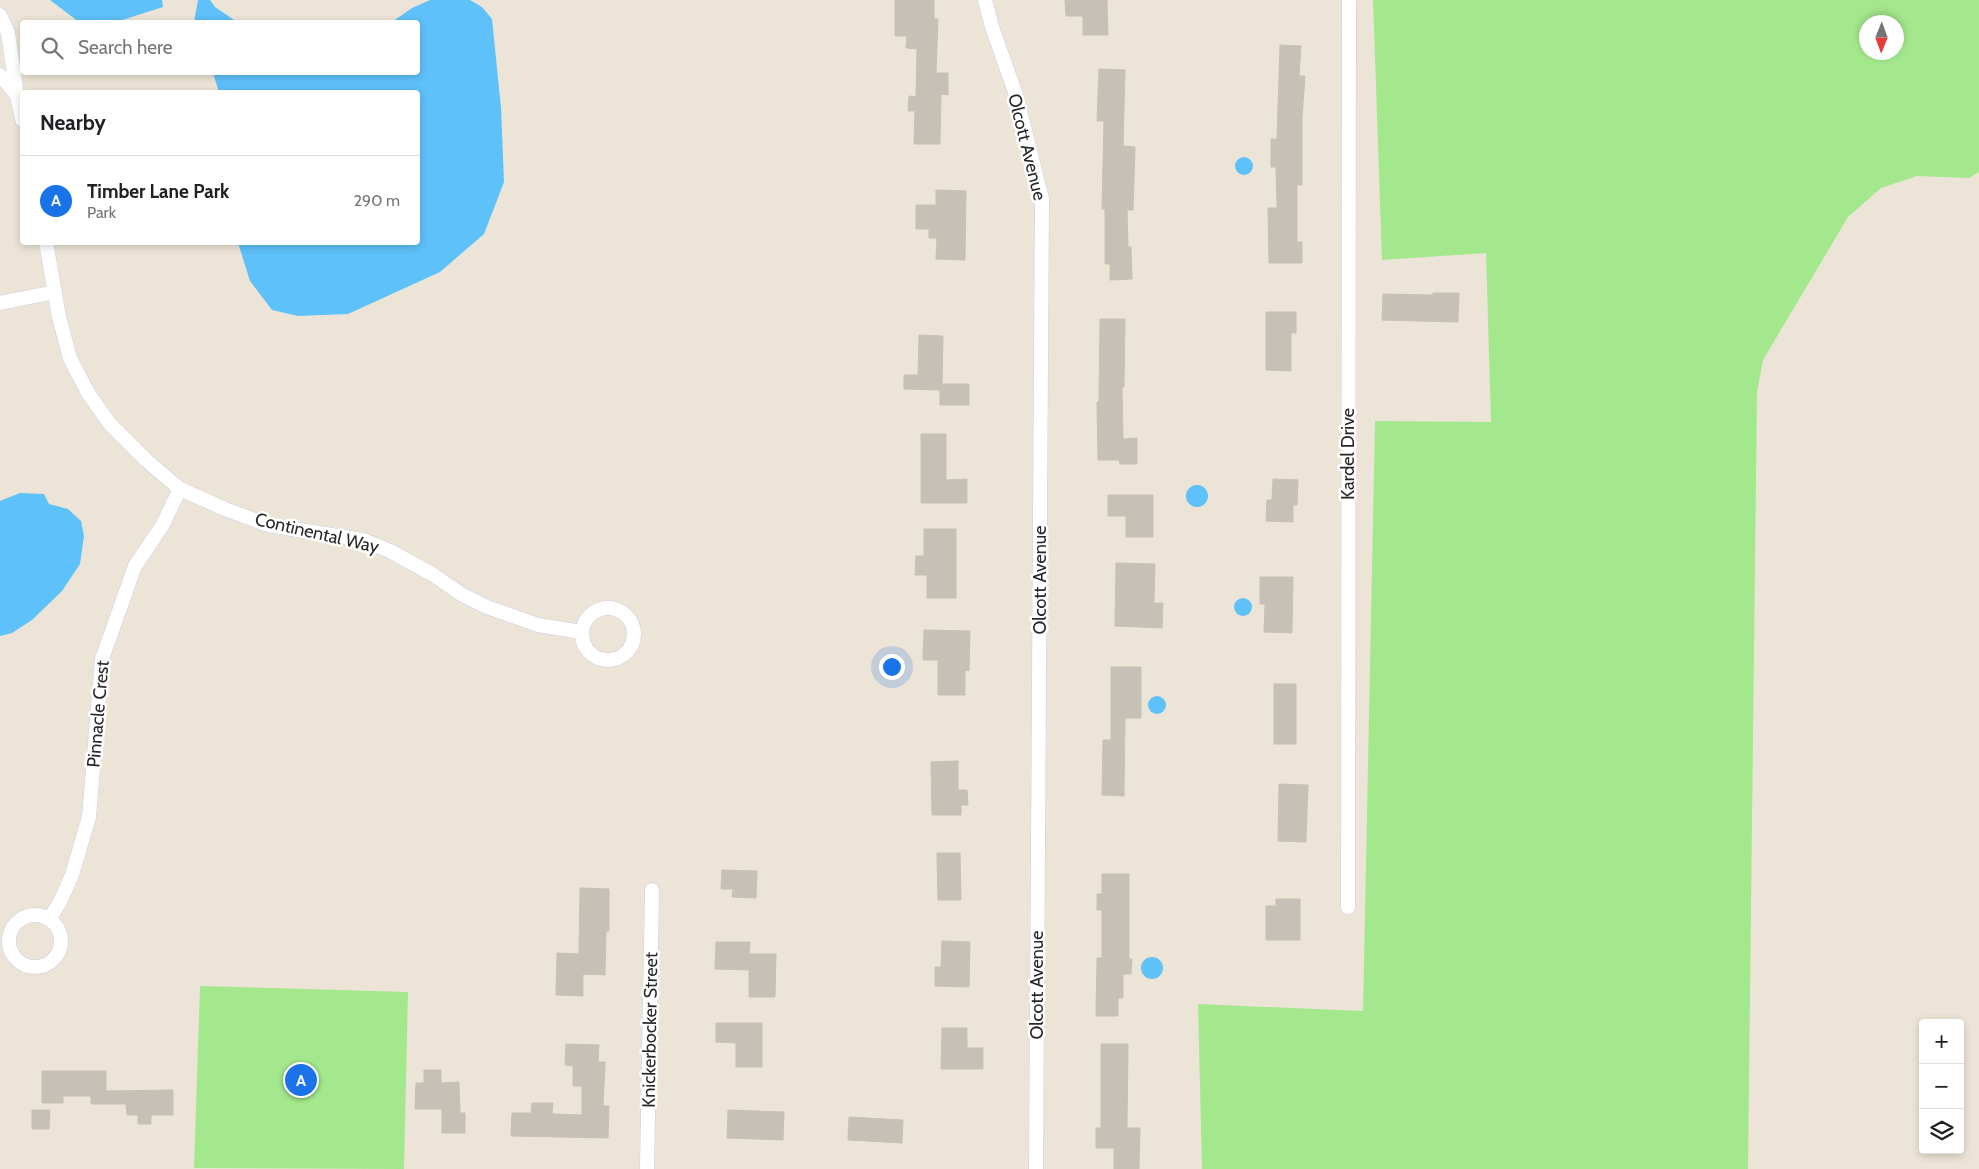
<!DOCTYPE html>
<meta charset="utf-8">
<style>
body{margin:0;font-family:Cabin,sans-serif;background:#f2f2f2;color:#202124}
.controls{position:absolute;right:15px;bottom:15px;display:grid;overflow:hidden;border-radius:5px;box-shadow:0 2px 8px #0003}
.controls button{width:45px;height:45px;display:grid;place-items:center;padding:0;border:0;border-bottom:1px solid #e0e0e0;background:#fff;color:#202124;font:25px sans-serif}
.compass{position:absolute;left:1859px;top:15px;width:45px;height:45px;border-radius:50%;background:#fff;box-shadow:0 2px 8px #0003;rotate:181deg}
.you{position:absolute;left:891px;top:666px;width:18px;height:18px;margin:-12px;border:4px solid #fff;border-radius:50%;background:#1a73e8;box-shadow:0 0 0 8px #1a73e833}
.badge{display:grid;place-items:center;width:32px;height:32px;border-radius:50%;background:#1a73e8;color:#fff;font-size:16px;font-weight:700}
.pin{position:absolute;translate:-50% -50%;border:2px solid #fff;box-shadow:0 1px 5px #0006}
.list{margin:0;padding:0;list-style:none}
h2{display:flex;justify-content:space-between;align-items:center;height:65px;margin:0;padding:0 20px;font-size:21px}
h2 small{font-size:16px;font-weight:400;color:#757577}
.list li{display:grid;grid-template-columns:32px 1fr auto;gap:15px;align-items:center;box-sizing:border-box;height:90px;padding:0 20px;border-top:1px solid #e0e0e0}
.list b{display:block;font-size:19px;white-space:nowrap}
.list p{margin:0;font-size:16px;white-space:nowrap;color:#757577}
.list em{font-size:16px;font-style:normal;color:#757577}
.icon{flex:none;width:28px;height:28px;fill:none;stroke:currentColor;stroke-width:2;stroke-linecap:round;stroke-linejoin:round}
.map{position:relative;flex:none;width:1979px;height:1169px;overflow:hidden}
.search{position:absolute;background:#fff;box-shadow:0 2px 8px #0003;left:20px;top:20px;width:400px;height:55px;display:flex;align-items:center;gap:12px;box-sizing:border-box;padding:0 18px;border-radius:5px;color:#757577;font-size:19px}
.panel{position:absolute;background:#fff;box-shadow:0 2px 8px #0003;left:20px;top:90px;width:400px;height:155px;border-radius:5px}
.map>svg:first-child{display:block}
.green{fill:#a4e88d;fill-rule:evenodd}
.water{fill:#5ec1f9}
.building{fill:#c6c1b7;stroke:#c7c1b1}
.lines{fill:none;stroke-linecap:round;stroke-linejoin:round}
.street-casing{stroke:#cccee2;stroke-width:15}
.street{stroke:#fff;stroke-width:14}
.labels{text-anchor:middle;stroke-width:5;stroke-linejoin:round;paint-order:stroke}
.street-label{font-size:18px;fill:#272727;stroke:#fff}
</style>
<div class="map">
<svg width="1979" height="1169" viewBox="0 0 1979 1169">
<rect width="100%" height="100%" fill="#ece5d7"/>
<g class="green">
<path d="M1373,0H1979V172L1969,178L1917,176L1881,188L1848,217L1763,360L1757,392L1748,1169H1202L1198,1004L1363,1011L1375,421L1491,422L1486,253L1382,260ZM1866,22H1896V52H1866Z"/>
<path d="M200,986L408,992L404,1169L194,1168Z"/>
</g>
<g class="water">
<path d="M50,0H162L163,7L116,22H79Z"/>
<path d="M198,0H210L215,7L237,22H194Z"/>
<path d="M430,0H470L482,7L492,19L501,108L504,182L484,234L440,272L348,314L298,316L272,310L250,281L238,243L418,242V92H219L213,73L418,72V22H392L412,8Z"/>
<circle cx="1244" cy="166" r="9"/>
<circle cx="1197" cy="496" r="11"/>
<path d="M20,493L44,494L49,504L68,509L81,521L84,536L80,564L62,591L32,620L12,633L0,636V501Z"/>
<circle cx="1243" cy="607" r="9"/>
<circle cx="1157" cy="705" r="9"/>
<circle cx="1152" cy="968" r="11"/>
</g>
<g class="building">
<path d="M895,0H934V19H938L936,73H948V95L941,94L940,144H914L915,111H908L909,96L916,97L917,49L906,48L907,36H895Z"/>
<path d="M1065,0H1107L1108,35H1083V16H1066Z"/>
<path d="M1280,45L1301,46L1299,76H1305L1302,117V185H1297V242H1302V263H1269L1268,208H1277L1276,167H1271V139H1277Z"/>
<path d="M1099,69L1125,70L1123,146L1135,147L1133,210H1127L1128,247H1131L1132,279L1110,280V264H1105V209H1102L1104,121H1097Z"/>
<path d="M936,190L966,191L965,260L936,259L937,238H929V229H916V205H936Z"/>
<path d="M1433,293H1459L1458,322L1382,320L1383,294L1433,295Z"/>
<path d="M1266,312H1296V333H1291V371L1266,370Z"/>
<path d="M1100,319H1125L1124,387H1122L1123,439L1137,438V464H1120L1119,460H1098L1097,402H1099Z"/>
<path d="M919,335L943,336L942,384H969V405H940V390L904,389V375H918Z"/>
<path d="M921,434H946V480L967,479V503H921Z"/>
<path d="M1273,479L1298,480L1297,505H1293V522L1266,521L1267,500H1272Z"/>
<path d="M1108,495H1153V537H1126V516H1108Z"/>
<path d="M924,529H956V598H927V575H915L916,556H924Z"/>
<path d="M1116,563L1155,564L1154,603H1163L1162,628L1115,626Z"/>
<path d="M1260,577H1293L1292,633L1264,632L1265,604H1260Z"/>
<path d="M924,630L970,631L969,671L965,670V695H938V660H923Z"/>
<path d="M1111,667H1141V718H1125L1124,796L1102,795L1103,740H1111Z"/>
<rect x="1274" y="684" width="22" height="60"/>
<path d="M958,761V790H967L968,805H961V815H932L931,762Z"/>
<path d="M1279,784L1308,785L1306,842L1278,841Z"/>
<path d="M937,853H960L961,900H938Z"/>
<path d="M722,870L757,871L756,898L732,897L733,889H721Z"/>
<path d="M1102,874H1129V959H1132L1131,974H1123V998H1118V1016H1096L1097,958H1102V910H1097V894H1102Z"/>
<path d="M580,888L609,889V931H606L605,975L583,974V996L556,995L557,953L579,954Z"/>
<path d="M1276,899H1300V940H1266V906H1276Z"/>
<path d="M942,941L970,942L969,987L935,986V967H941Z"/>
<path d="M716,942H750L749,954H776L775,997H749V970L715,969Z"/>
<path d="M716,1023H762V1067H736V1043L716,1042Z"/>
<path d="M942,1028H967V1048H983V1069H941Z"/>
<path d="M566,1044L599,1045L598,1062H605L603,1106H609L608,1138L511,1136L512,1113H531L532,1103H553L552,1114L582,1115V1086H573V1066L565,1065Z"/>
<path d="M1101,1044H1128L1127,1128H1140L1139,1169H1114V1148H1096V1128H1101Z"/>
<path d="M424,1070H441V1083L459,1082L460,1113H465V1133H442V1109H415L416,1083H424Z"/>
<path d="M42,1071H106V1091L173,1090V1115H151V1124H138V1115H127L126,1104H91V1096H63V1103H42Z"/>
<path d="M32,1110H50L49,1129H32Z"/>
<path d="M728,1110L784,1112L783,1140L727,1138Z"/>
<path d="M849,1117L903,1120L902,1143L848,1140Z"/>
</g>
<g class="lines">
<defs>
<g id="street">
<path d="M985,0L992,27L1016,95L1042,199L1036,1169"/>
<path d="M0,15L8,33L17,95L0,75"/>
<path d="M17,95L22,120"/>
<path d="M46,242L59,317L70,358L88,393L110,424L146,460L180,489L225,509L268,525L363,540L390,551L432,574L461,594L487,607L538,625L581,632"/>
<path d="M0,303L55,292"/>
<circle cx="608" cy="634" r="26"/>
<path d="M1348,907L1349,0"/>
<circle cx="35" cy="941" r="26"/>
<path d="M49,919L60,902L72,875L89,817L102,659L135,566L162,526L180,489"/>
<path d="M647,1169L652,890"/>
</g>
</defs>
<use href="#street" class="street-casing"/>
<use href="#street" class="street"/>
</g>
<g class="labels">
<g class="street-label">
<text transform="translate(1027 147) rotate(76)" y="6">Olcott Avenue</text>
<text transform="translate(1348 454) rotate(-90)" y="6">Kardel Drive</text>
<text transform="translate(317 533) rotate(13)" y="6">Continental Way</text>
<text transform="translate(1040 580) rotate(-90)" y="6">Olcott Avenue</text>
<text transform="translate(98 714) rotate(-85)" y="6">Pinnacle Crest</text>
<text transform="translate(1037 985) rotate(-90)" y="6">Olcott Avenue</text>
<text transform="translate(650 1030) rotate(-89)" y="6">Knickerbocker Street</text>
</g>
</g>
</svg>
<div class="controls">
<button>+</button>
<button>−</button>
<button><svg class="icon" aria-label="layers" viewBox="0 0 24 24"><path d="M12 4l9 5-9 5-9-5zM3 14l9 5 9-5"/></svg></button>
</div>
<svg class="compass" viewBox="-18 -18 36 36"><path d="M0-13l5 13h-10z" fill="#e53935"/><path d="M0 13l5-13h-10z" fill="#757577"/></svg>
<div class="you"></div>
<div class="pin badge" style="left:301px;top:1080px">A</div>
<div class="search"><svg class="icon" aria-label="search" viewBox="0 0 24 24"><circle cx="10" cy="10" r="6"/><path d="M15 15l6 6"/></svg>Search here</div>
<section class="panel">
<h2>Nearby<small></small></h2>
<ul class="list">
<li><span class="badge">A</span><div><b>Timber Lane Park</b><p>Park</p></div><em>290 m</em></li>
</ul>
</section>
</div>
